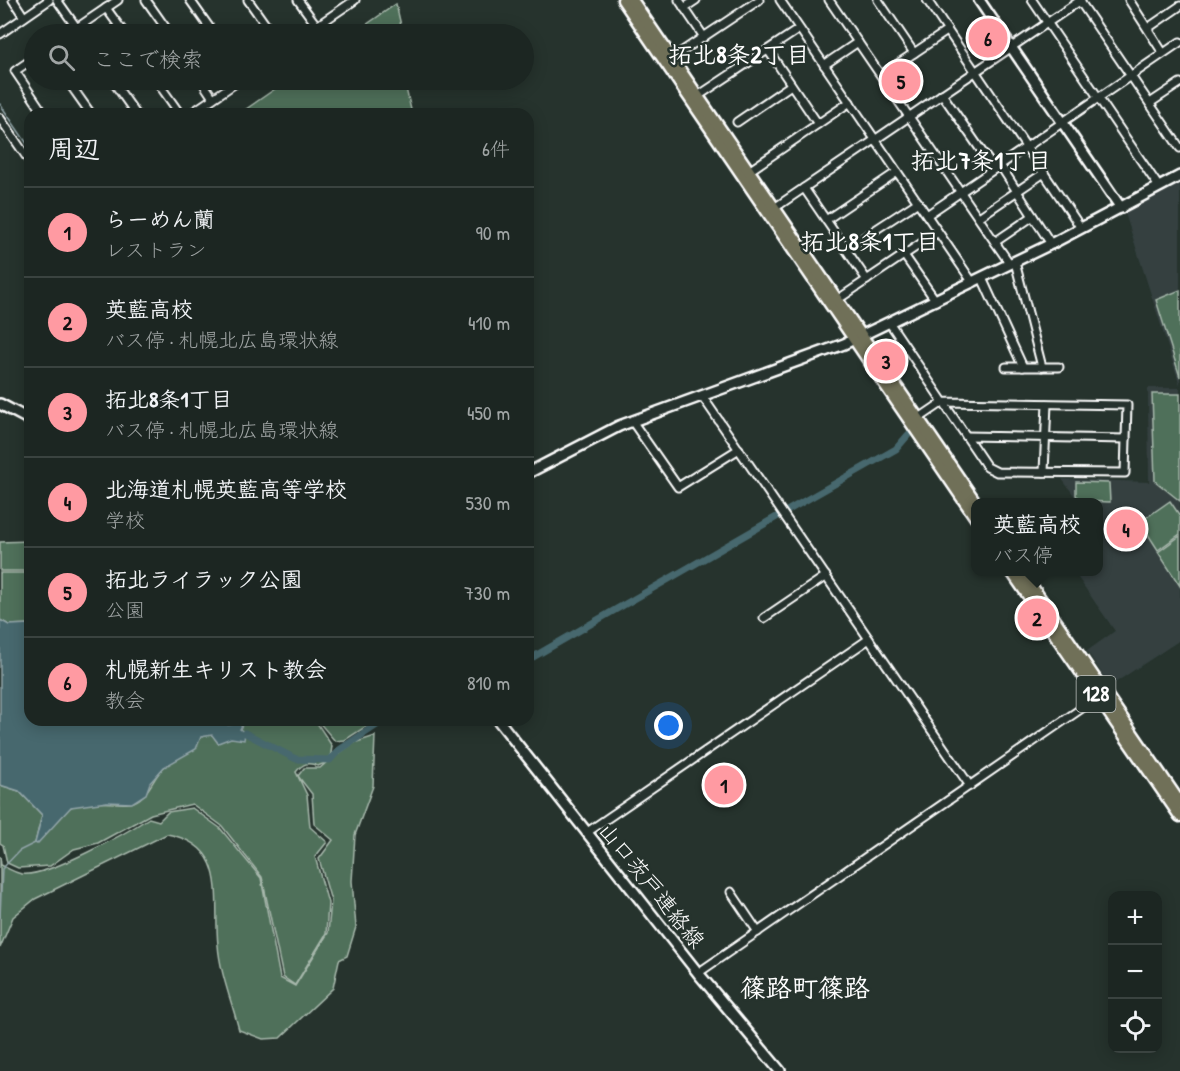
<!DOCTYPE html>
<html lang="ja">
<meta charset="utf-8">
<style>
body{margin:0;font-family:"Patrick Hand","Klee One",sans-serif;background:#252e2a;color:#f1f3f6}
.controls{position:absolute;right:18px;bottom:18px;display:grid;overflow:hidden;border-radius:12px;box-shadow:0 3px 15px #0003}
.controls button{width:54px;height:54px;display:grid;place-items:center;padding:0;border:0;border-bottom:2px solid #3a4340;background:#1c2622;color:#f1f3f6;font:30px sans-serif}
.you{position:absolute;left:669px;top:726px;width:21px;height:21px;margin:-15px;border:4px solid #fff;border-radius:50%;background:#1a73e8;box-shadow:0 0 0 9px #1a73e833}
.badge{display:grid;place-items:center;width:39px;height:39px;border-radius:50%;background:#ff9aa2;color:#111;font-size:20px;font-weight:700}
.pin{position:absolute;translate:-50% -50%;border:3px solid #fff;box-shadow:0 2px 6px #0006}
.popup{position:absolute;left:971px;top:498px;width:132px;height:78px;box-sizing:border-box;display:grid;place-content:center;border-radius:12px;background:#1c2622;filter:drop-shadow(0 2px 4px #0005);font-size:20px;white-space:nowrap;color:#a0a5a5}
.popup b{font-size:22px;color:#f1f3f6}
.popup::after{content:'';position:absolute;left:50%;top:100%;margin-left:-12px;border:12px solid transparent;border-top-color:#1c2622}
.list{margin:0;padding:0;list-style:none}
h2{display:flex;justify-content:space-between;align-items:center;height:78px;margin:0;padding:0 24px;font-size:26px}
h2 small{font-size:20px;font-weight:400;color:#a0a5a5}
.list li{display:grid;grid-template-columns:39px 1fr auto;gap:18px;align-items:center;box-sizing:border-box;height:90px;padding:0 24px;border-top:2px solid #3a4340}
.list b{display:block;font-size:22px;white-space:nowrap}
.list p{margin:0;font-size:20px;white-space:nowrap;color:#a0a5a5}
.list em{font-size:20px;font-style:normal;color:#a0a5a5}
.icon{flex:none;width:33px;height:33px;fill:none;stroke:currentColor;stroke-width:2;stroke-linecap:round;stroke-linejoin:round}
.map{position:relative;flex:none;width:1180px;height:1071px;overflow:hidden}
.search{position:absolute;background:#1c2622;box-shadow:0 3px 15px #0003;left:24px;top:24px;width:510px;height:66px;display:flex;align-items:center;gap:15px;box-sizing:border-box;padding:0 21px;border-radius:33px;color:#a0a5a5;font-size:22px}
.panel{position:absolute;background:#1c2622;box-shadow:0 3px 15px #0003;left:24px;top:108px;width:510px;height:618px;border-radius:18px}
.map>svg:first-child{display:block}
.built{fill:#354141}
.green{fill:#4f705a;stroke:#a7b8ac;stroke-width:1.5}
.water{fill:#47686e;stroke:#91a4a8;stroke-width:1.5}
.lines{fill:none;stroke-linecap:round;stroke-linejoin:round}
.stream{stroke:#91a4a8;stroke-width:1.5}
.canal{stroke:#47686e;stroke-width:7}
.street-casing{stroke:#fff;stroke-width:11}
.secondary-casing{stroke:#fff;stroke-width:14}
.primary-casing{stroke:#fff;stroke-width:15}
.street{stroke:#26332d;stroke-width:7}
.secondary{stroke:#26332d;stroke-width:9}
.primary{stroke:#706f59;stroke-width:10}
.labels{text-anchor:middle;stroke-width:5;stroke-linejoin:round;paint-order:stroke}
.shield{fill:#26332d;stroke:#bec2c0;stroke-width:1.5}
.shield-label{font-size:21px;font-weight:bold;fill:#fff}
.street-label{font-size:22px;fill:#fff;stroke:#26332d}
.neighbourhood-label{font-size:24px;font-weight:bold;fill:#fff;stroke:#26332d}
.quarter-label{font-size:26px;font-weight:bold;fill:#fff;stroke:#26332d}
</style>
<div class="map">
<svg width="1180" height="1071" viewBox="0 0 1180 1071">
<rect width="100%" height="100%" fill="#26332d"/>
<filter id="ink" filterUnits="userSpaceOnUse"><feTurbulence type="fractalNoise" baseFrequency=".0167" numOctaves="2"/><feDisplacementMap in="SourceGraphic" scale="12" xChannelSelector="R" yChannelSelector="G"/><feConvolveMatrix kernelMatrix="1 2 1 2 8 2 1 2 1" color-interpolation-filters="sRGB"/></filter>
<g filter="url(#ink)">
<g class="built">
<path d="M1180,184V385L1125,213Z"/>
<path d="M1148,388H1180V640L1110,686L1087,651L1115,631L1074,572H1098V502H1079L1062,479L1149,482Z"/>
</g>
<g class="green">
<path d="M396,4L403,34H353Z"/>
<path d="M902,65L915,84L898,96L887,76Z"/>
<path d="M288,80H404L412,114H239Z"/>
<path d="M1180,290V377L1156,300Z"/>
<path d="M1152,394H1180V501L1155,481Z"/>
<path d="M1076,482L1109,483L1110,502L1080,501L1076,495Z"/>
<path d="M1170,501L1180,516V534L1158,550L1140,522Z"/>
<path d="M1180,536V586L1158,552Z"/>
<path d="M30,541V571H0V542Z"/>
<path d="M0,573H30V624L9,625L0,620Z"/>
<path d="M220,720H310L317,723L332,746L330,760L354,743L375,736L373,786L355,835L352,881L356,927L347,956L339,960L333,988L280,1038L263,1039L239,1030C232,1002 220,973 218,945C213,897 230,846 167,834L35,899L13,917L0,948V856L1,865C7,868 15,873 22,874C46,878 128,832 149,818L159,821L168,812L192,808L220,828L261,878L280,978L295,986L328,933L331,901L319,859L333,840L314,824L312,794L298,776L304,768H320L327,762L318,766C308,762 303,763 296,772L307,795L310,827L327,842L315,857L328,903L326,934L295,985L283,977L262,877L222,826L192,804L151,814L98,843L74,849L50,866L18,868L7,863L3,845L0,843V785L19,791L42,815L35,843C45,832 58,813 71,807C88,798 112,805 130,803C147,800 152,779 163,768C178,754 193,755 201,737L212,734L218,743L240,729V725H228Z"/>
<path d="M317,720H376L345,740L335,741Z"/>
</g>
<path class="water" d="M0,620L9,625L30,624V720H220L228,725L243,723L240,729L245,733L244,740L231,738L218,743L212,735L201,737L196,749L164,767L150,783L146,794L132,803L107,802L71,807L37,844L35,843L42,815L19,791L0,785Z"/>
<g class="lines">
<g class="stream">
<path d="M0,104L30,148"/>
<path d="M0,918L2,869L19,851L35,843"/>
</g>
<g class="canal">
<path d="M785,512L896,449L908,435"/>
<path d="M528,660L780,515"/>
<path d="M245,733L296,759L330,760L338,751L384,720"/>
</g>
<defs>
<g id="street">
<path d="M13,0L24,17"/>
<path d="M57,0L81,34"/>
<path d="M146,0L170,34"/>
<path d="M190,0L214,34"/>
<path d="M248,0L272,34"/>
<path d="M298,0L317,26"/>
<path d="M679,0L704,37"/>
<path d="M780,0L973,283"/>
<path d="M829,0L1010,264"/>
<path d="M878,0L914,53"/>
<path d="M927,0L1081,228"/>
<path d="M1032,0L1159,187"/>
<path d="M1079,0L1180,148"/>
<path d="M1129,0L1163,53"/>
<path d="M106,8L125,34"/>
<path d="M684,8L696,0"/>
<path d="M1148,28L1180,6"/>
<path d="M0,34L49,0"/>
<path d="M68,34L118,0"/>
<path d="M305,34L355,0"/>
<path d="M768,50L818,124"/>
<path d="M34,58L15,71L44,114"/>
<path d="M669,60L759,0"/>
<path d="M824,65L858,42"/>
<path d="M881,75L947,31"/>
<path d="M67,80L91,114"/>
<path d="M112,80L136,114"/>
<path d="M156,80L180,114"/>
<path d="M201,80L213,98"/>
<path d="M942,94L994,169"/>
<path d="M698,96L799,29"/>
<path d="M1150,103L1180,83"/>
<path d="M190,114L240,80"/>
<path d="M0,118L30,162"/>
<path d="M737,122L791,85"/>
<path d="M1000,165L1051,244"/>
<path d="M749,171L850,102"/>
<path d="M804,188L867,280"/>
<path d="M773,209L1081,0"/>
<path d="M927,215L1180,42"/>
<path d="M979,217L1044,173"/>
<path d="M826,220L897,172"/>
<path d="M995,242L1033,216"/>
<path d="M846,249L918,202"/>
<path d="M904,255L936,301"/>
<path d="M1015,262L1042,367"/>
<path d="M982,278L1023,367"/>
<path d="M837,300L938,232"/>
<path d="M889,322L987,467L997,472L1125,473L1127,405L943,402L918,419"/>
<path d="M1006,367H1059"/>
<path d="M702,396L970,786"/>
<path d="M632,421L678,487L739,449"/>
<path d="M966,436L1126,439"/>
<path d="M1044,472L1047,404"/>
<path d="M764,618L826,576"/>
<path d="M586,833L869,639"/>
<path d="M731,892L758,932"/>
<path d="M698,973L1098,697"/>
</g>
<g id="secondary">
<path d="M979,0L1121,208"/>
<path d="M0,404L30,420"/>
<path d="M528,473L619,426L844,344L1051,244L1180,176"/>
<path d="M498,720L698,973L780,1071"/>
</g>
<g id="primary">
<path d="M623,0L976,518"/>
<path d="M632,0L976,503"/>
<path d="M1012,572L1180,816"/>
<path d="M1022,572L1180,803"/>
</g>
</defs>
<use href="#street" class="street-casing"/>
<use href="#secondary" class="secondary-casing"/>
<use href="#primary" class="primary-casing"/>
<use href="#street" class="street"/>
<use href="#secondary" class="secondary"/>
<use href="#primary" class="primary"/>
</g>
</g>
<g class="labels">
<rect class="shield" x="1076.5" y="676" width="39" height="36" rx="4.5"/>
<g class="shield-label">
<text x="1096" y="701">128</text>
</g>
<g class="street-label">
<text transform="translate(652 885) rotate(51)" y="8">山口茨戸連絡線</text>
</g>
<g class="neighbourhood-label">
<text x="739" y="63">拓北8条2丁目</text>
<text x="981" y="169">拓北7条1丁目</text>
<text x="870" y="250">拓北8条1丁目</text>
</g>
<g class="quarter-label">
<text x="805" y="997">篠路町篠路</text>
</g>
</g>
</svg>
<div class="controls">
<button>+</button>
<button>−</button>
<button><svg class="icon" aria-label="locate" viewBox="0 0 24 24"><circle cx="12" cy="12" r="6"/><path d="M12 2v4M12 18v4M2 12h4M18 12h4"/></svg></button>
</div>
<div class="you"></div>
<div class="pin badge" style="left:724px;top:785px">1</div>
<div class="pin badge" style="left:1037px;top:618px">2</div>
<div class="popup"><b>英藍高校</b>バス停</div>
<div class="pin badge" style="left:886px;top:361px">3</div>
<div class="pin badge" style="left:1126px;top:529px">4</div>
<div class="pin badge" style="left:901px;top:81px">5</div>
<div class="pin badge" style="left:988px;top:38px">6</div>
<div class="search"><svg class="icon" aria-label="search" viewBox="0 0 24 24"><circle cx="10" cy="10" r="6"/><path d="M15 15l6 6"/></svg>ここで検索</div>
<section class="panel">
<h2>周辺<small>6件</small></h2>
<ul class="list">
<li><span class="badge">1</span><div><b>らーめん蘭</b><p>レストラン</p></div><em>90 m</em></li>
<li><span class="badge">2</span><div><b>英藍高校</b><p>バス停 · 札幌北広島環状線</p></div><em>410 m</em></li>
<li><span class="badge">3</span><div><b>拓北8条1丁目</b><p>バス停 · 札幌北広島環状線</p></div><em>450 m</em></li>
<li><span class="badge">4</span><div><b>北海道札幌英藍高等学校</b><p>学校</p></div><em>530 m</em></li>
<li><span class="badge">5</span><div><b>拓北ライラック公園</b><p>公園</p></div><em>730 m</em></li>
<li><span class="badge">6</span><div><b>札幌新生キリスト教会</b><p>教会</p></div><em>810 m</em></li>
</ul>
</section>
</div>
